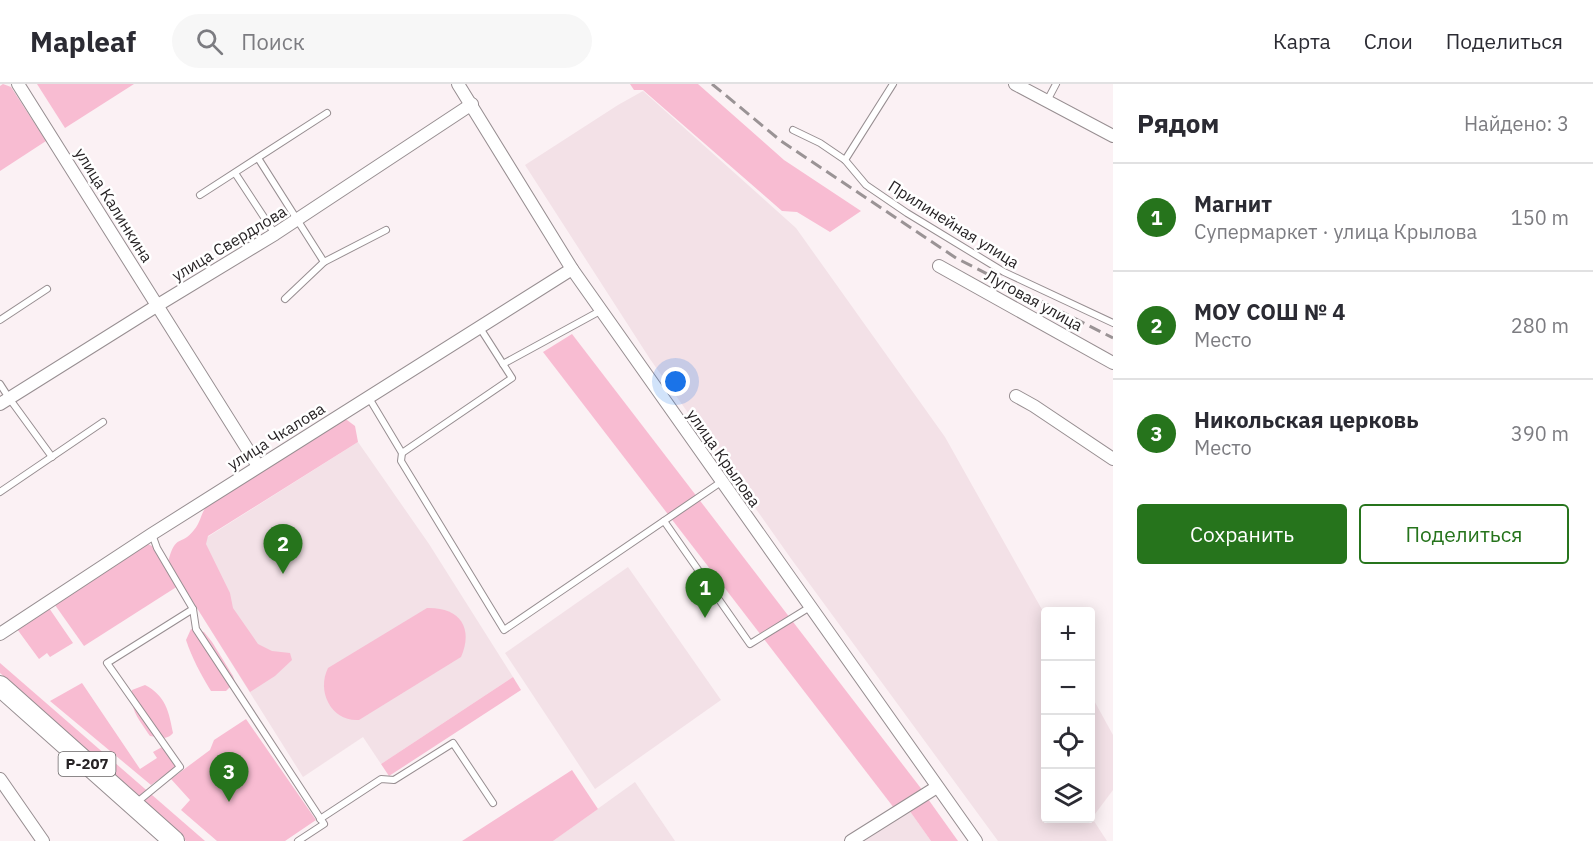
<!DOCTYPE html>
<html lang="ru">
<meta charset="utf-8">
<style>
body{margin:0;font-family:"IBM Plex Sans",sans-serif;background:#f7f7f7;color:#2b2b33}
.controls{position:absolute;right:18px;bottom:18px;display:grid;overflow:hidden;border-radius:6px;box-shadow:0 3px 15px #0003}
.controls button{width:54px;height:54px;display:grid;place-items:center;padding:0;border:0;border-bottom:2px solid #e1e1e2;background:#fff;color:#2b2b33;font:30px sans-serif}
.you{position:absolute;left:676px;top:298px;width:21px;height:21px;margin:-15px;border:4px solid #fff;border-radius:50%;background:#1a73e8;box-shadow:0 0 0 9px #1a73e833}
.badge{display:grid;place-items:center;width:39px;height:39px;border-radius:50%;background:#26741c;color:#fff;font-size:20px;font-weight:700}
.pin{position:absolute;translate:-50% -50px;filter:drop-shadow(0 2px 3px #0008)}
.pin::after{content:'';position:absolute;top:32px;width:21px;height:18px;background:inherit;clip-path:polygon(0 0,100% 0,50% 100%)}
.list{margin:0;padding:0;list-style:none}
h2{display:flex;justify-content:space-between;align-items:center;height:78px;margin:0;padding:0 24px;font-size:26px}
h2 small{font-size:20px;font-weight:400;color:#7c7c81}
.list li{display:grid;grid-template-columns:39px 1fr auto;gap:18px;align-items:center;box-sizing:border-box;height:108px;padding:0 24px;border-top:2px solid #e1e1e2}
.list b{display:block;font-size:22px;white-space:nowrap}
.list p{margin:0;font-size:20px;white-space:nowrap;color:#7c7c81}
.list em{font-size:20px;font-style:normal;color:#7c7c81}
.actions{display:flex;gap:12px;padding:18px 24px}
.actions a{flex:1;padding:14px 0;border:2px solid #26741c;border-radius:6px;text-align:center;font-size:21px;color:#26741c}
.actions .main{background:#26741c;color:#fff}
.icon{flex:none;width:33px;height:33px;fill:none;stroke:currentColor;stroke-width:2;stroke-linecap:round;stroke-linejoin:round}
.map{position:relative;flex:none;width:1113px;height:757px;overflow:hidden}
header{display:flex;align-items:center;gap:36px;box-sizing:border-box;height:84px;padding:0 30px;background:#fff;border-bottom:2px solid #e1e1e2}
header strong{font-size:28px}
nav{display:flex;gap:33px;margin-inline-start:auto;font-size:21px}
.search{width:420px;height:54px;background:#f7f7f7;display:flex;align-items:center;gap:15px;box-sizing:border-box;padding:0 21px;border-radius:33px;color:#7c7c81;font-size:22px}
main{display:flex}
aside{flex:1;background:#fff}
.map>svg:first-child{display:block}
.built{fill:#f3e1e7}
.green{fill:#f8bcd2}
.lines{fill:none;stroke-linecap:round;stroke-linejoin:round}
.lane-casing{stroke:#978e91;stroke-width:8}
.street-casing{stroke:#978e91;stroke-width:14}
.primary-casing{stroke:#978e91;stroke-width:22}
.lane{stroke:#fff;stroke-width:6}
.street{stroke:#fff;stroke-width:12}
.primary{stroke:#fff;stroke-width:20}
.rail{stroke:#9a9395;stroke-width:3;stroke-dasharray:12 6;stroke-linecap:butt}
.labels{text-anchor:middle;stroke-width:5;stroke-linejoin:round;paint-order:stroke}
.shield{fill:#fff;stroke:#686566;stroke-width:1.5}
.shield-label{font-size:15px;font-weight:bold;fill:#272325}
.street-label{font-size:16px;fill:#272325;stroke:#fff}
</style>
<header>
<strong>Mapleaf</strong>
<div class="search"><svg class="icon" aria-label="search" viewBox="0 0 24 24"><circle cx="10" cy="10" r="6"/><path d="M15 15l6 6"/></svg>Поиск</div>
<nav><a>Карта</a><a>Слои</a><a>Поделиться</a></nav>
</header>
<main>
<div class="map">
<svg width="1113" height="757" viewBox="0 0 1113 757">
<rect width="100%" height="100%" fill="#fbf1f4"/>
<g class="built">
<path d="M643,7L796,144L945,353L1045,531L1046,734H1090L1091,611L1113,651V706L1092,734L1107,757H998L792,476L650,275L525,81L618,21Z"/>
<path d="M358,358L429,460L513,593L381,680L363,653L303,693L168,478Z"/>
<path d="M628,483L721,616L595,705L505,569Z"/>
<path d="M635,698L675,757H553Z"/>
<path d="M909,726L931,757H860Z"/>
</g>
<g class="green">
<path d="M3,0L11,3L46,57L0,87V2Z"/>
<path d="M37,0H134L65,44Z"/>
<path d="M630,0H698L784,76L861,127L830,148L797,128L782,127L643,6H634Z"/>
<path d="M572,250L923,707L894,724L543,268Z"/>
<path d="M342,336H347L355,342L358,358L208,452L206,460L230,509L233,524L258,560L272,567L290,569L292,576L275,592L250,608L168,478C176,448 181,463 194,446C201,438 201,428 208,420Z"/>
<path d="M148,460L154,463L178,502L84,562L55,521L140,462Z"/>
<path d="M49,524L73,559L50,573L47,569L39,575L17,545Z"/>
<path d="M427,524C459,523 474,543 461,573L359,636C332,638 316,608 328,584Z"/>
<path d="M191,545L204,548L212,558L233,592L235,598L226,607H211C201,591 192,574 186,556Z"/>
<path d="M0,579L205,757H186L0,589Z"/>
<path d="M513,593L521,606L389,692L381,680Z"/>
<path d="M82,599L140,685L157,674L153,668L162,663L176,683L151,701L50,617Z"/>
<path d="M145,601C166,612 169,628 173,649C167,657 158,653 150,652C139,635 130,627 132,606Z"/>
<path d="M246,635L316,736L285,757H217L181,726L190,716L171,695L210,666L214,656Z"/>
<path d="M572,686L598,725L553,757H462Z"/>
<path d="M928,715L958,757H931L909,726Z"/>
</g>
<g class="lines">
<defs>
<g id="lane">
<path d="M1047,17L1056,0"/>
<path d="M793,46L820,59L845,76L866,101L907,129L1004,188L1113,239"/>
<path d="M258,74L324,178"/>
<path d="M845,76L893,0"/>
<path d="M235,89L275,150"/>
<path d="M200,111L327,29"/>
<path d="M285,215L324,178L386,146"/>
<path d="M0,236L47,205"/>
<path d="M480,244L503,280L600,227"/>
<path d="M0,300L9,314L52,373"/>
<path d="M369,314L402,369L512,294L503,280"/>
<path d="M402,369L401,377L504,546L721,398"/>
<path d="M0,408L103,338"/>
<path d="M664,437L750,560L810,523"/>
<path d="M152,450L157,464L193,525L196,545L324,740L298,757"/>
<path d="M136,719L180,683L107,579L193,525"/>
<path d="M320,735L381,695L394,696L453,659L493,719"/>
</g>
<g id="street">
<path d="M18,0L258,382"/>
<path d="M458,0L572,185L976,757"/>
<path d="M1015,0L1113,52"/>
<path d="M939,182L1113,279"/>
<path d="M1016,312L1034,322L1113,375"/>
<path d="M0,320L158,221L275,150L472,20"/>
<path d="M0,550L152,450L572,185"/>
<path d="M0,695L43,757"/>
<path d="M851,757L937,703"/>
</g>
<path id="primary" d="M0,602L174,757"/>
</defs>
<use href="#lane" class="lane-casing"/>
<use href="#street" class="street-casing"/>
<use href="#primary" class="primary-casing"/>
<use href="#lane" class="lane"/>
<use href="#street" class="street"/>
<use href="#primary" class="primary"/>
<path class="rail" d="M712,0L781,57L956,174L1113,254"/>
</g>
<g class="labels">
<rect class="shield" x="58.5" y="668" width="57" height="24" rx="4.5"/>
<g class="shield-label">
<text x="87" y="685">Р-207</text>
</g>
<g class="street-label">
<text transform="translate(114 121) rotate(58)" y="6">улица Калинкина</text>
<text transform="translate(954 140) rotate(32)" y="6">Прилинейная улица</text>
<text transform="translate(229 159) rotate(-31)" y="6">улица Свердлова</text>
<text transform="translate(1034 216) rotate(29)" y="6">Луговая улица</text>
<text transform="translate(276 352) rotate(-32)" y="6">улица Чкалова</text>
<text transform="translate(724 374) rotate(55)" y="6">улица Крылова</text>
</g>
</g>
</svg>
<div class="controls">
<button>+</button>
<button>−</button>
<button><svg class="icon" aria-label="locate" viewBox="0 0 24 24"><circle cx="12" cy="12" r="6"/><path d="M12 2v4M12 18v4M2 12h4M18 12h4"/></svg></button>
<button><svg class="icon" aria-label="layers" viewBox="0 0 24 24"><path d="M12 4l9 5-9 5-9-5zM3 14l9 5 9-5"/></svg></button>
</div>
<div class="you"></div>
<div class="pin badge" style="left:705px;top:534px">1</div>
<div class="pin badge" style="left:283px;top:490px">2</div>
<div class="pin badge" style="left:229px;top:718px">3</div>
</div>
<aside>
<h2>Рядом<small>Найдено: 3</small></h2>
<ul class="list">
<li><span class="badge">1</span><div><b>Магнит</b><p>Супермаркет · улица Крылова</p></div><em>150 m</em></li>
<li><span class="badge">2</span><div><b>МОУ СОШ № 4</b><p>Место</p></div><em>280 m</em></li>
<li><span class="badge">3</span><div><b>Никольская церковь</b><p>Место</p></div><em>390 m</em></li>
</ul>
<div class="actions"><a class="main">Сохранить</a><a>Поделиться</a></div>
</aside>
</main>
